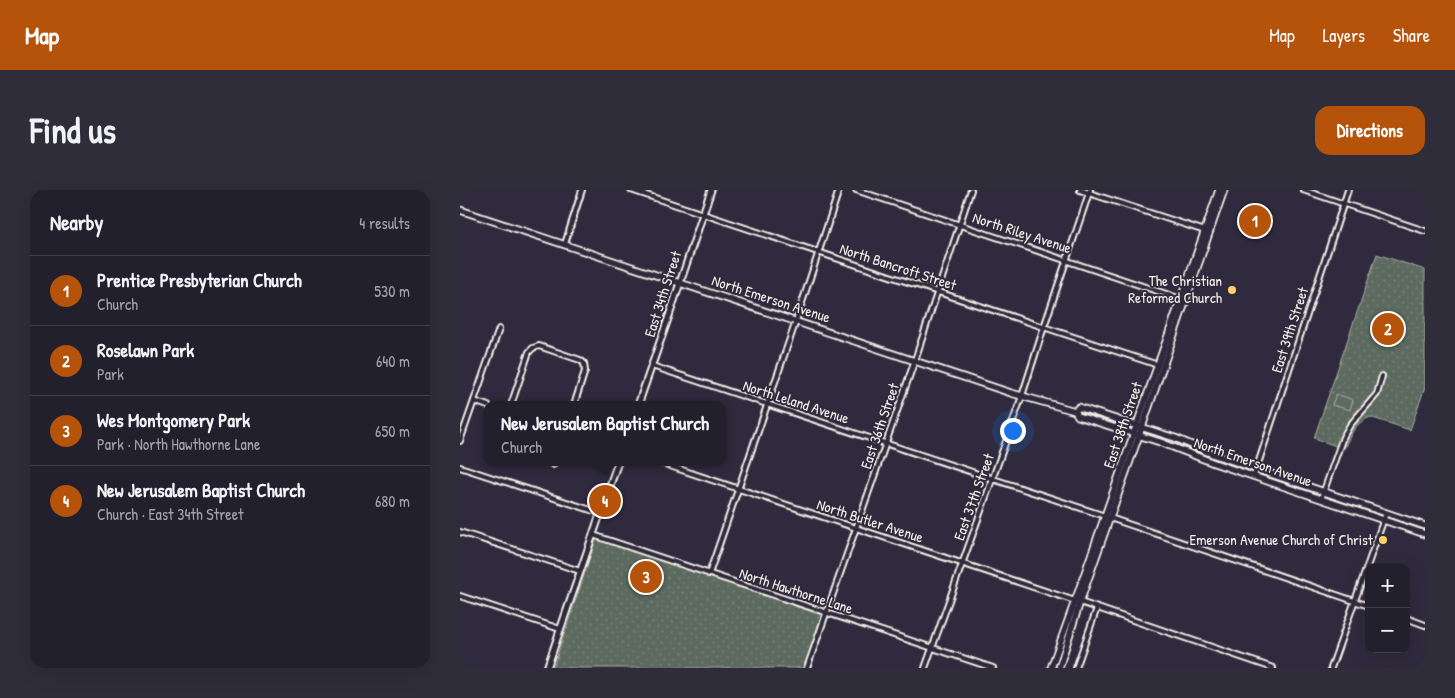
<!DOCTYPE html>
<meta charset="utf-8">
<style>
body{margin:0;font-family:"Patrick Hand",sans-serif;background:#2f2d3a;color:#f1f3f6}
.controls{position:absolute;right:15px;bottom:15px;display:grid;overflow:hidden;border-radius:10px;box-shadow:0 5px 20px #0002}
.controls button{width:45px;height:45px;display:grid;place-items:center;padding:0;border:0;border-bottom:1px solid #403e4a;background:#23202e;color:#f1f3f6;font:25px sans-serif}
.you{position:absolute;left:552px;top:240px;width:18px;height:18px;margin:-12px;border:4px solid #fff;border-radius:50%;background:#1a73e8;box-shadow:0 0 0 8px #1a73e833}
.badge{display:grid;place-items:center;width:32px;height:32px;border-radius:50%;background:#b45309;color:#fff;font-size:16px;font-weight:700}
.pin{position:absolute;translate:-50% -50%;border:2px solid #fff;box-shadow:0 1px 5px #0006}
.popup{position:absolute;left:24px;top:211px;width:242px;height:65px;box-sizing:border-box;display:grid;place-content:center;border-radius:10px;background:#23202e;filter:drop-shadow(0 1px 4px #0005);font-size:16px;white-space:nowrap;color:#a3a3aa}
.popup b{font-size:19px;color:#f1f3f6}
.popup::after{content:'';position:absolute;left:50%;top:100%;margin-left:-10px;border:10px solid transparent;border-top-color:#23202e}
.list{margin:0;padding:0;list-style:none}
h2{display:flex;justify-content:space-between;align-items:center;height:65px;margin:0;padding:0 20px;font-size:21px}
h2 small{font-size:16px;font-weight:400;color:#a3a3aa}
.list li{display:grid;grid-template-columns:32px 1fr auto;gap:15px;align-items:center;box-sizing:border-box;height:70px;padding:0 20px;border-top:1px solid #403e4a}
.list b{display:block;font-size:19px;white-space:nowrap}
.list p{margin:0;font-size:16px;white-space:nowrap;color:#a3a3aa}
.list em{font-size:16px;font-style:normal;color:#a3a3aa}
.map{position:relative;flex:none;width:965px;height:478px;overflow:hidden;border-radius:15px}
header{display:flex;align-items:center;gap:30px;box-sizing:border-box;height:70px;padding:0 25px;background:#b45309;color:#fff}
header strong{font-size:24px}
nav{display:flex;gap:28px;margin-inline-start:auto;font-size:18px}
.intro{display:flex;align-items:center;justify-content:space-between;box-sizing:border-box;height:120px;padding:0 30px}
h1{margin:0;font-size:35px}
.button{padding:12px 22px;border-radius:15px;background:#b45309;color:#fff;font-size:18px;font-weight:700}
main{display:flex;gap:30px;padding:0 30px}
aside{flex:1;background:#23202e;border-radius:15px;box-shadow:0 5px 20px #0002}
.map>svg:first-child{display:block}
.park{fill:url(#park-dots);stroke:#a8aea4}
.pitch{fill:#5d6a5f;stroke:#a8aea4}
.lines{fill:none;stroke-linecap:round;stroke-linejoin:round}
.minor-casing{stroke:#f4f1e8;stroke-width:8}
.secondary-casing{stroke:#f4f1e8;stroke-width:9}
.primary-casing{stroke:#f4f1e8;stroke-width:9}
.minor{stroke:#2f2a3d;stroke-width:4}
.secondary{stroke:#2f2a3d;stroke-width:5}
.primary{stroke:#2f2a3d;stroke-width:5.5}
.poi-dot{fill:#ffd166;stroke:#2f2a3d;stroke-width:2}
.labels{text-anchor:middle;stroke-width:4;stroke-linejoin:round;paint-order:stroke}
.street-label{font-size:15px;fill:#f4f1e8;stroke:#2f2a3d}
.poi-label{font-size:15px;fill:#f4f1e8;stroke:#2f2a3d;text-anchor:end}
</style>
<header>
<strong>Map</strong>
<nav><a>Map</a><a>Layers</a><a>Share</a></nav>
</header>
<div class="intro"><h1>Find us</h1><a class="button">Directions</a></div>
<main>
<aside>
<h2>Nearby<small>4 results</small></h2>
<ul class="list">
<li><span class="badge">1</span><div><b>Prentice Presbyterian Church</b><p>Church</p></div><em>530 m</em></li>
<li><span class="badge">2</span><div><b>Roselawn Park</b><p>Park</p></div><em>640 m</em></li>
<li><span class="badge">3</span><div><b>Wes Montgomery Park</b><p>Park · North Hawthorne Lane</p></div><em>650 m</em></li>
<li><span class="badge">4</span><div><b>New Jerusalem Baptist Church</b><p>Church · East 34th Street</p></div><em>680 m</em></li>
</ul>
</aside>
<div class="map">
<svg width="965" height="478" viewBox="0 0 965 478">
<defs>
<pattern id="park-dots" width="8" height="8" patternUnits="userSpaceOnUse" patternTransform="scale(1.25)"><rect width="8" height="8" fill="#5d6a5f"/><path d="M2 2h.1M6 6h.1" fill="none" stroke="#758076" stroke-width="1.8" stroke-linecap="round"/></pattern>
</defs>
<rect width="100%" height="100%" fill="#2f2a3d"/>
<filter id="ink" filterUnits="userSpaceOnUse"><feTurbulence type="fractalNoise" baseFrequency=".02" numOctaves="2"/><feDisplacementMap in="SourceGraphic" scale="10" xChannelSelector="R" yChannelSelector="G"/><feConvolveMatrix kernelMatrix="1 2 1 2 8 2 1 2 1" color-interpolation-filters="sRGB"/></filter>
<g filter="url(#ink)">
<g class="park">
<path d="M917,64L965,80V197L950,240L910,227C894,234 891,244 884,259L854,248Z"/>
<path d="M136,349L362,424L344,478H93Z"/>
</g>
<path class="pitch" d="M876,204L893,210L890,220L872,215Z"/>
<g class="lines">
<defs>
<g id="minor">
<path d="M171,0L698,175"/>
<path d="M396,0L721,109"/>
<path d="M620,0L745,41"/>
<path d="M843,0L965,41"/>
<path d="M105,54L122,0"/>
<path d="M192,176L645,326"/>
<path d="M14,211L28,216"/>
<path d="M51,215L69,162L73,158L79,156L120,170L124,173L125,181L114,215"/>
<path d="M0,251L39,139"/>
<path d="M198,272L615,411"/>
<path d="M93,275L94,272"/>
<path d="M0,277L140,323"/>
<path d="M794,286L888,0"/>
<path d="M861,309L883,247L890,235L917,204L922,186"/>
<path d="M650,328L909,416"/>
<path d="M0,342L120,381"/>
<path d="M133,345L533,478"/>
<path d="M249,384L336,131L379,0"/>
<path d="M0,406L100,439"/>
<path d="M620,412L813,478"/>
<path d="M946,428L965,435"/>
<path d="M347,478L455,170L511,0"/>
<path d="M465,478L562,206L584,137L630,0"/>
<path d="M616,478L637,418"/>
<path d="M871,478L926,323"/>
</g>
<g id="secondary">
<path d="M178,215L210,123L251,0"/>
<path d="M87,478L158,272"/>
</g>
<g id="primary">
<path d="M0,20L551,203L615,221L618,226L700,252L754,273L965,344"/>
<path d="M615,221L619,217L621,218L715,248L755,265L965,336"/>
<path d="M591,478L619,400L759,0"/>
<path d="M599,478L620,412L682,237L764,0"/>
</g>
</defs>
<use href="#minor" class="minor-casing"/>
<use href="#secondary" class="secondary-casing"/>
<use href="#primary" class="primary-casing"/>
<use href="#minor" class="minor"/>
<use href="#secondary" class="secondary"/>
<use href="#primary" class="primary"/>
</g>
</g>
<g class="poi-dot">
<circle cx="772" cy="100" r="5"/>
<circle cx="923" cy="350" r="5"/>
</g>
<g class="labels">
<g class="street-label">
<text transform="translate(562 43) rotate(18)" y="5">North Riley Avenue</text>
<text transform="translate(438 77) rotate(18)" y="5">North Bancroft Street</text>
<text transform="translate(203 104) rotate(-72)" y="5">East 34th Street</text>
<text transform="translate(311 109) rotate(18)" y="5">North Emerson Avenue</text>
<text transform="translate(830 140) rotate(-72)" y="5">East 39th Street</text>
<text transform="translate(336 212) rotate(18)" y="5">North Leland Avenue</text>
<text transform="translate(663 235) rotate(-71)" y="5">East 38th Street</text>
<text transform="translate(420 236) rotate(-71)" y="5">East 36th Street</text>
<text transform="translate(793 272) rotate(19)" y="5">North Emerson Avenue</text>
<text transform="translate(514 307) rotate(-70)" y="5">East 37th Street</text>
<text transform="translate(410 331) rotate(18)" y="5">North Butler Avenue</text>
<text transform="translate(336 401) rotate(18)" y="5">North Hawthorne Lane</text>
</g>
<g class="poi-label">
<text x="762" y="96">The Christian<tspan x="762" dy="17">Reformed Church</tspan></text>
<text x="913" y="355">Emerson Avenue Church of Christ</text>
</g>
</g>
</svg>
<div class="controls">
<button>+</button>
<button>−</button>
</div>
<div class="you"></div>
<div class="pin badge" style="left:795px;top:31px">1</div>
<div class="pin badge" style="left:928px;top:139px">2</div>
<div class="pin badge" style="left:186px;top:387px">3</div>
<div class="pin badge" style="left:145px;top:311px">4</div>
<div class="popup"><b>New Jerusalem Baptist Church</b>Church</div>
</div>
</main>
